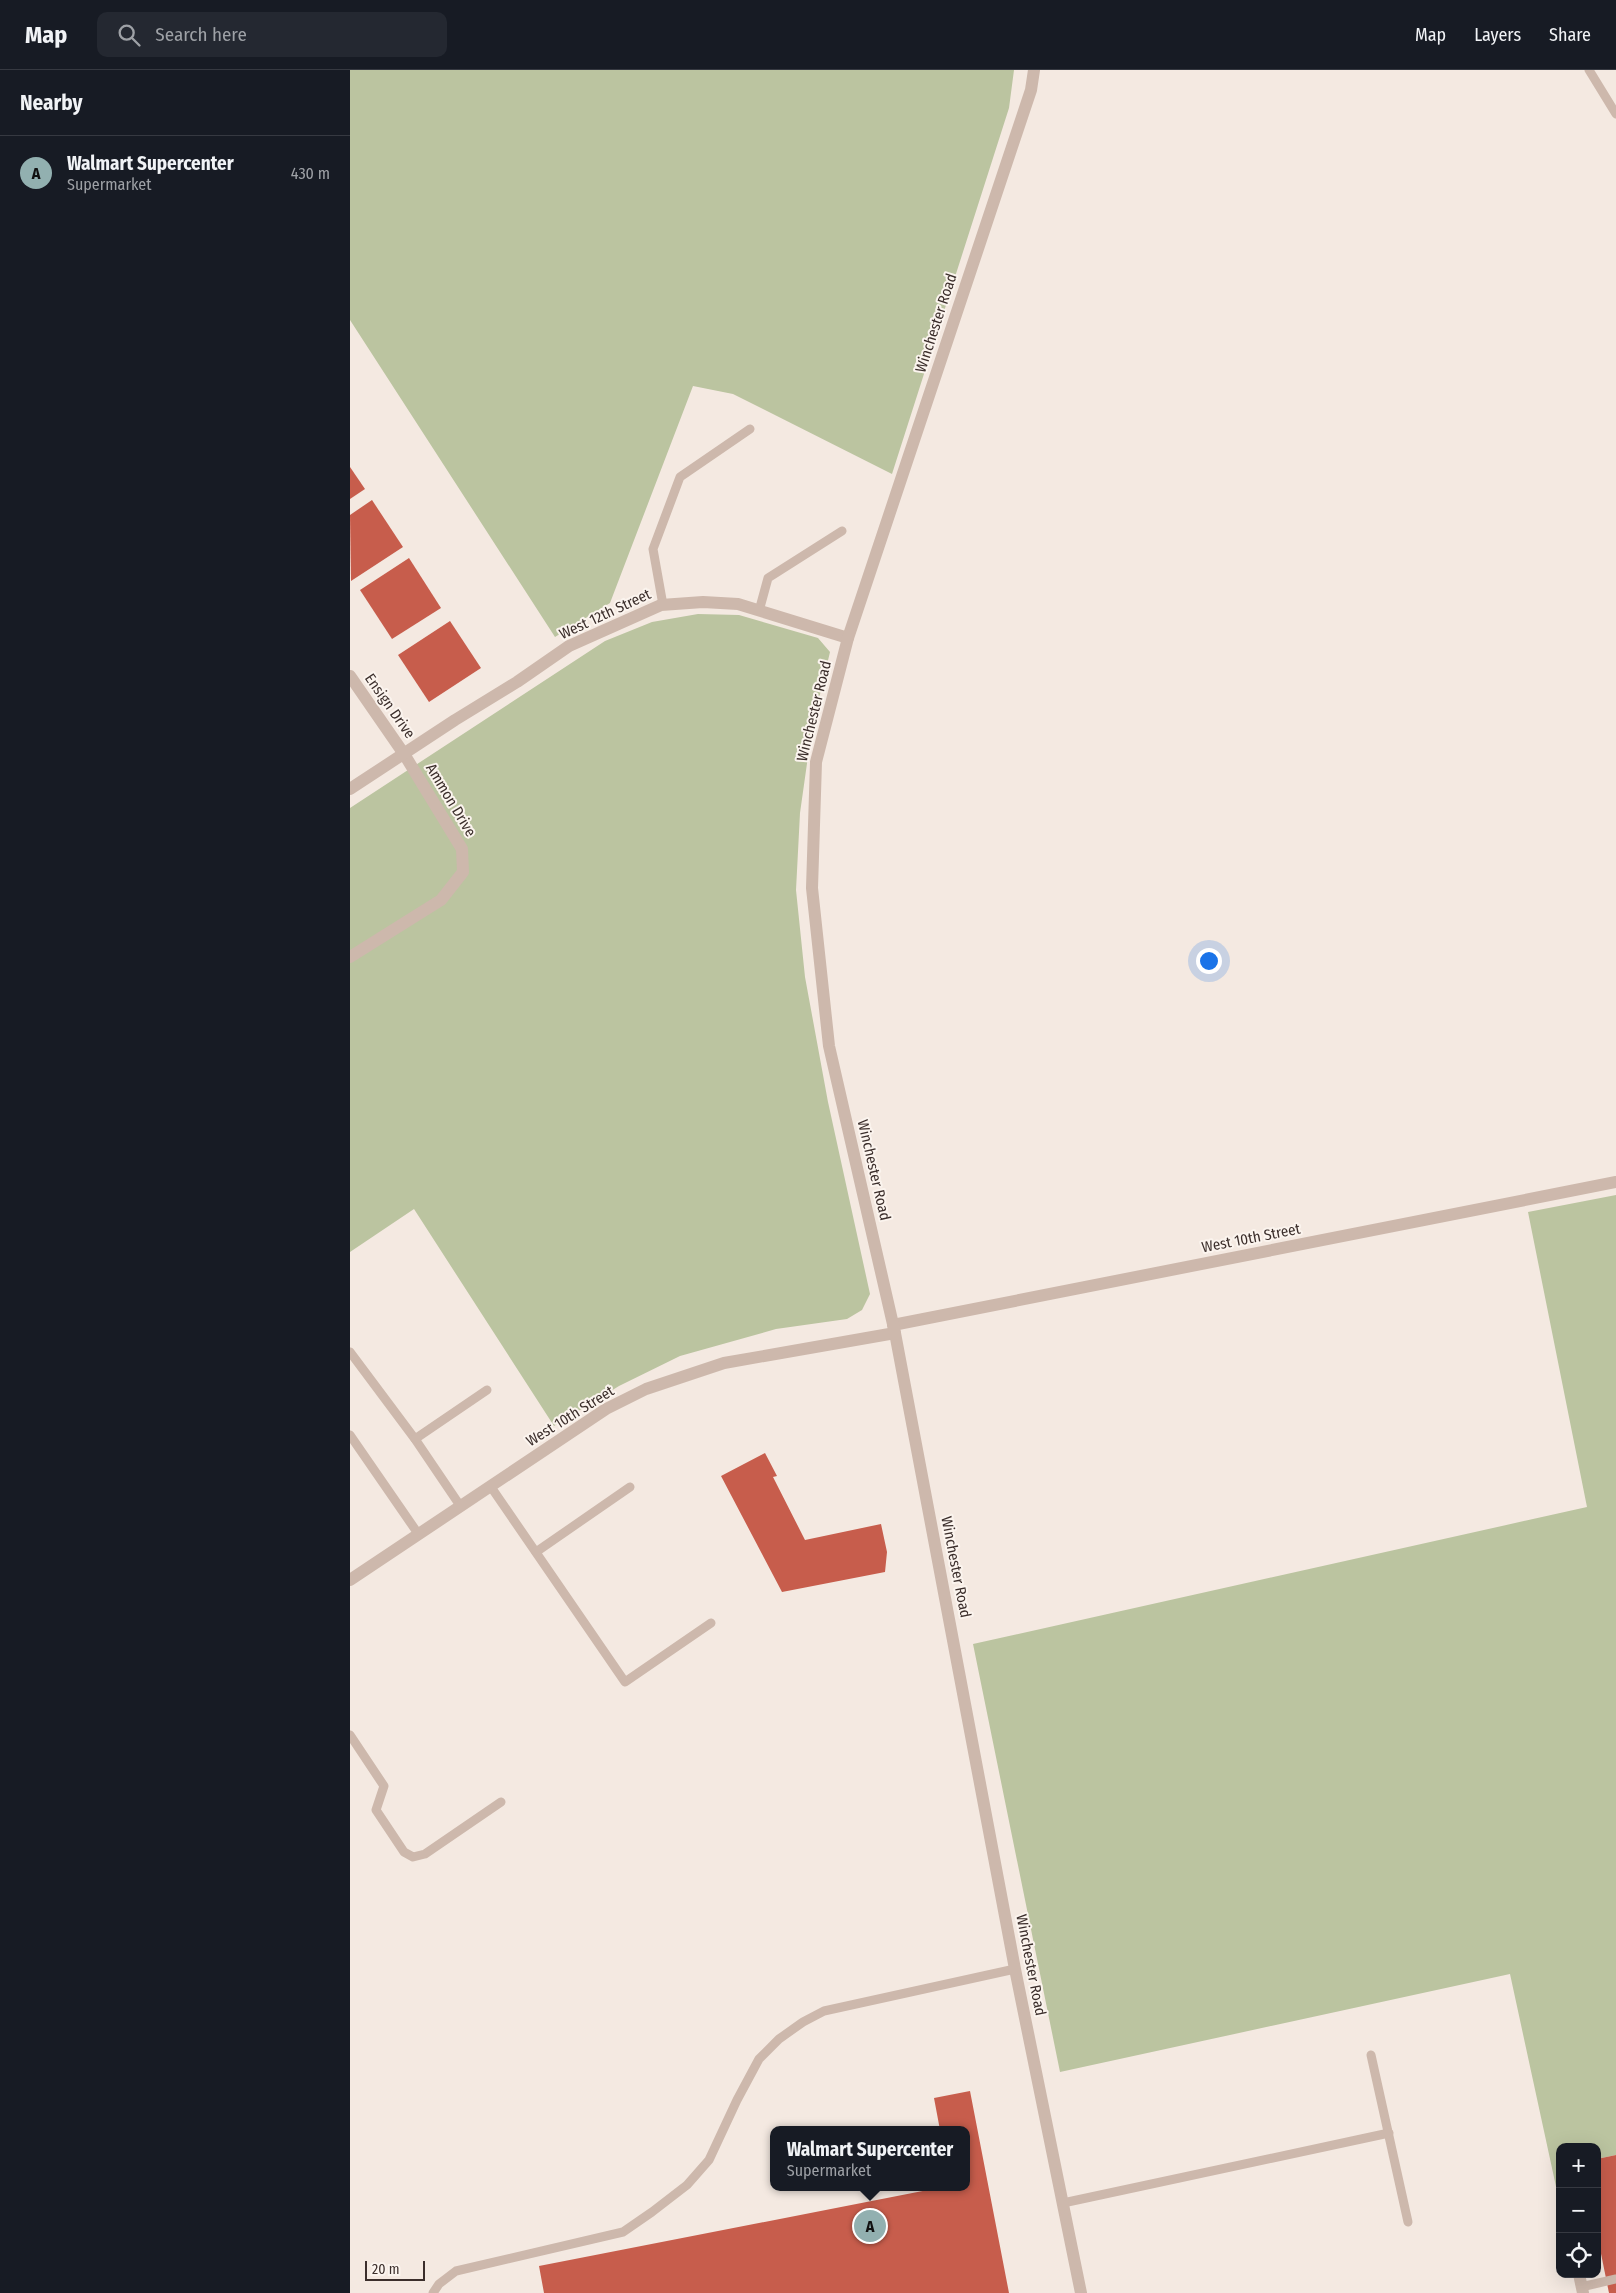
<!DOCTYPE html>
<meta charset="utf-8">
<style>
body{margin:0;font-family:"Fira Sans Condensed",sans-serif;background:#242831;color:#f1f3f6}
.controls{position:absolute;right:15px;bottom:15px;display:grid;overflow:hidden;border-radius:10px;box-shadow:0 5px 20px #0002}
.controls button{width:45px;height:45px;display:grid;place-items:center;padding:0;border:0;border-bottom:1px solid #363941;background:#171b24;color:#f1f3f6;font:25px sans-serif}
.scale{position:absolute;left:15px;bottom:12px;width:60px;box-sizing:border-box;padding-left:5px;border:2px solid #3b2e2b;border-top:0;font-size:14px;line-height:18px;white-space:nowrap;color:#3b2e2b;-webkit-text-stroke:4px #fbf4ee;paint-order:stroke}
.you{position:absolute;left:858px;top:890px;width:18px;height:18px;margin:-12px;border:4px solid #fff;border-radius:50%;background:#1a73e8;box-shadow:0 0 0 8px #1a73e833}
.badge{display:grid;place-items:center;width:32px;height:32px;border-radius:50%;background:#92b0b0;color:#111;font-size:16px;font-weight:700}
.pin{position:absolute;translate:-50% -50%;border:2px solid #fff;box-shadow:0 1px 5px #0006}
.popup{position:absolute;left:420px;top:2056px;width:200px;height:65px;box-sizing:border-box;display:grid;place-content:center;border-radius:10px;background:#171b24;filter:drop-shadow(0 1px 4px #0005);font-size:16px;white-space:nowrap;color:#9ea1a6}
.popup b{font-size:19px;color:#f1f3f6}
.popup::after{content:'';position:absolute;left:50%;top:100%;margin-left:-10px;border:10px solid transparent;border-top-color:#171b24}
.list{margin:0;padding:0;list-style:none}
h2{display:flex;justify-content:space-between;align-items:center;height:65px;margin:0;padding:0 20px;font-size:21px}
h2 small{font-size:16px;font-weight:400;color:#9ea1a6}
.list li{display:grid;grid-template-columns:32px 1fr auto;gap:15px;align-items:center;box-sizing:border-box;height:75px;padding:0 20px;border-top:1px solid #363941}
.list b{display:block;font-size:19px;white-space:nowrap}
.list p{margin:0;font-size:16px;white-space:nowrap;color:#9ea1a6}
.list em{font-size:16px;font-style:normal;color:#9ea1a6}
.icon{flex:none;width:28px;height:28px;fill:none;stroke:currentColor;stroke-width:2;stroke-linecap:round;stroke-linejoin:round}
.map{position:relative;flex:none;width:1266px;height:2223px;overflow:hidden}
header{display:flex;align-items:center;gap:30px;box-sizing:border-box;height:70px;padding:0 25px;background:#171b24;border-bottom:1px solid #363941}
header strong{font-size:24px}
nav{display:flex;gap:28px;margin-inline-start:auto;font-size:18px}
.search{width:350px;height:45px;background:#242831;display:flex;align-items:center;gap:12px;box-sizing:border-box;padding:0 18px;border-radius:10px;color:#9ea1a6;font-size:19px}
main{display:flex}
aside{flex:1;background:#171b24}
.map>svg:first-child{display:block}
.green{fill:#bbc4a0}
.building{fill:#c75d4c}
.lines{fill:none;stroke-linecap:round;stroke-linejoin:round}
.service{stroke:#cdb8ac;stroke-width:9}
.minor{stroke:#cdb8ac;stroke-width:12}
.tertiary{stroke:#cdb8ac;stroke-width:12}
.labels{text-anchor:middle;stroke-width:4;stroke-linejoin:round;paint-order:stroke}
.street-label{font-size:15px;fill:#3b2e2b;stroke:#fbf4ee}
</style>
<header>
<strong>Map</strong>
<div class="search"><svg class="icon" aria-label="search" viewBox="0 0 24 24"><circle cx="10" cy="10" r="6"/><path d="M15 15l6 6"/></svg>Search here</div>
<nav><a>Map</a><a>Layers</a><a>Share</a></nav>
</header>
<main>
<aside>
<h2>Nearby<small></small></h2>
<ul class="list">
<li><span class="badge">A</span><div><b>Walmart Supercenter</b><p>Supermarket</p></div><em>430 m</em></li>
</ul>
</aside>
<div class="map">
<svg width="1266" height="2223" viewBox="0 0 1266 2223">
<rect width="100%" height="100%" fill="#f4e9e1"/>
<g class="green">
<path d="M0,0H664L659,38L542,404L383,324L343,316L260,533L205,567L0,250Z"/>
<path d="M348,544L389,545L468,568L480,582L462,658L450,743L446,820L455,907L478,1032L520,1224L512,1240L497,1249L426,1259L330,1286L269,1316L204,1356L64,1139L0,1182V738L255,571L302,552Z"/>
<path d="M1266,1125V2085L1247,2089V2077H1210V2135L1160,1904L710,2002L623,1574L1237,1437L1178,1142Z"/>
</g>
<g class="building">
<path d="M0,397L15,419L0,429Z"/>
<path d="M22,430L53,477L1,511L0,445Z"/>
<path d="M59,488L91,538L42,569L10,520Z"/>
<path d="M100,551L131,598L79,632L48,585Z"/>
<path d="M415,1383L427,1406L423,1407L455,1470L531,1454L537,1482L535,1502L432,1522L371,1406Z"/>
<path d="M620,2021L659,2223H194L189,2196L593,2117H616V2060H590L584,2028Z"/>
<path d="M1266,2085V2223H1259L1247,2164V2089Z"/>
</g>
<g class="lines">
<g class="service">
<path d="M1239,0L1266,44"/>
<path d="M313,535L303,479L330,407L400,359"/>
<path d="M409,541L418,508L492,461"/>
<path d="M0,1282L65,1369L111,1437"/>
<path d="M0,1365L69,1465"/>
<path d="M65,1369L137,1320"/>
<path d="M141,1417L275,1612L361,1553"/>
<path d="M186,1482L280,1417"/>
<path d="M0,1665L34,1716L26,1740L54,1782L63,1787L75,1784L151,1732"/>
<path d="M1021,1985L1058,2152"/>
<path d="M713,2133L1039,2063"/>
<path d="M1231,2217L1266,2209"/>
<path d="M83,2223L89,2214L106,2201L273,2162L302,2142L337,2115L359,2090L387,2030L409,1989L429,1969L453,1952L474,1941L665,1899"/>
</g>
<g class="minor">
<path d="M0,606L54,684L112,779L113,802L91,830L0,887"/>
<path d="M0,719L105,650L167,612L219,576L311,535L353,532L388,534L498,568"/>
<path d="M543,1255L1266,1112"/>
<path d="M0,1510L256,1339L296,1319L374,1293L545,1263"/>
<path d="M1229,2204L1233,2223"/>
</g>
<path class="tertiary" d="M684,0L681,20L498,568L466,692L462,818L479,976L545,1263L665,1899L731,2223"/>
</g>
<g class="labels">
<g class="street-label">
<text transform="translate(586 253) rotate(-72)" y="5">Winchester Road</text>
<text transform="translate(255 544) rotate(-25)" y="5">West 12th Street</text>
<text transform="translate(40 636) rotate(55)" y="5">Ensign Drive</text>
<text transform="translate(464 641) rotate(-76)" y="5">Winchester Road</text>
<text transform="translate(101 730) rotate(59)" y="5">Ammon Drive</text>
<text transform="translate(524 1100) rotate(77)" y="5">Winchester Road</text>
<text transform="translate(901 1168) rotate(-11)" y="5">West 10th Street</text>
<text transform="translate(220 1346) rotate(-32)" y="5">West 10th Street</text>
<text transform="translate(606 1497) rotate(79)" y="5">Winchester Road</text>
<text transform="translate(681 1895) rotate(79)" y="5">Winchester Road</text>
</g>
</g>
</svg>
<div class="controls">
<button>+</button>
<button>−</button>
<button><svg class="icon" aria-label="locate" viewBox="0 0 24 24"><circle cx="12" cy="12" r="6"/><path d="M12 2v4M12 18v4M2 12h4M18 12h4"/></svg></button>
</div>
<div class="scale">20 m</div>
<div class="you"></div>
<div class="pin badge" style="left:520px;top:2156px">A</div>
<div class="popup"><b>Walmart Supercenter</b>Supermarket</div>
</div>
</main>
